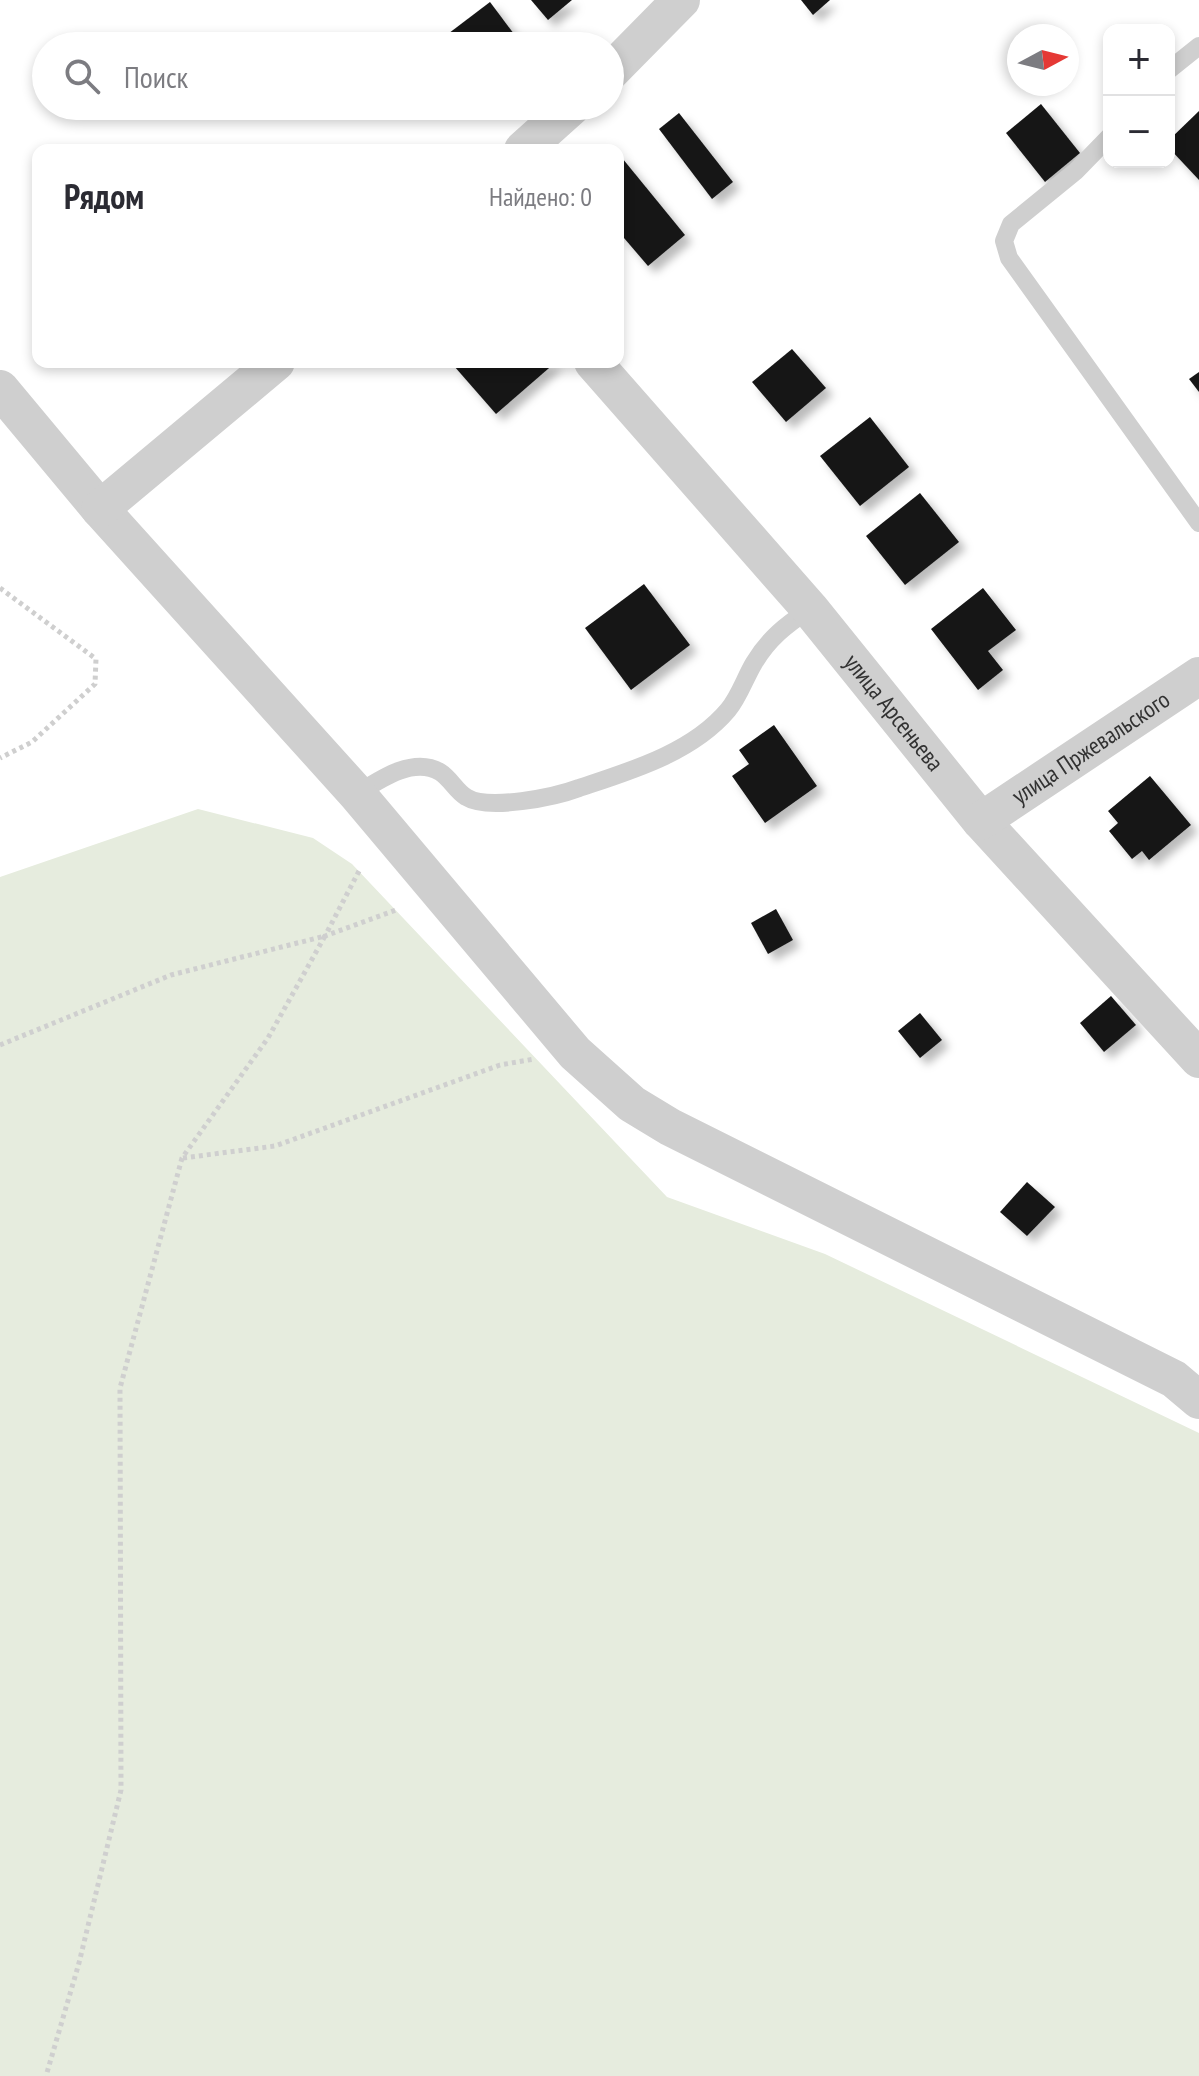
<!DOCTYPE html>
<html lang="ru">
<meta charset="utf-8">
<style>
body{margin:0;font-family:"PT Sans Narrow",sans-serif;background:#f2f2f3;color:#2b2b33}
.controls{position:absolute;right:24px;top:24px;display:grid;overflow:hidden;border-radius:16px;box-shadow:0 4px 12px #0003}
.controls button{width:72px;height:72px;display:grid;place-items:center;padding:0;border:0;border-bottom:2px solid #e1e1e2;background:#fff;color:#2b2b33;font:40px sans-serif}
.compass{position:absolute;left:1007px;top:24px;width:72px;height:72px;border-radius:50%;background:#fff;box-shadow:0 4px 12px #0003;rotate:83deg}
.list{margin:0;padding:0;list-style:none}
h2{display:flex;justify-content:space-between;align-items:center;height:104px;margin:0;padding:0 32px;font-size:34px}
h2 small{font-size:26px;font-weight:400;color:#7c7c81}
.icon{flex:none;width:44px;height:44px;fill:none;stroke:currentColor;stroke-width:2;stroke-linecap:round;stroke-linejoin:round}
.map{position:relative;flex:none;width:1199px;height:2076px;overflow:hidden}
.search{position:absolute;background:#fff;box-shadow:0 4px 12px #0003;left:32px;top:32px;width:592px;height:88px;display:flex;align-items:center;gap:20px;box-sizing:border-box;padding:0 28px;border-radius:44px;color:#7c7c81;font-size:30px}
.panel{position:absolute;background:#fff;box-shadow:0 4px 12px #0003;left:32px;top:144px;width:592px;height:224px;border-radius:16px}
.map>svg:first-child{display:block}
.green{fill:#e6ecde}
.building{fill:#191919;filter:url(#shadow)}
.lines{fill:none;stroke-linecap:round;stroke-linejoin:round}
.path{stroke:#cfcfcf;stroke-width:5;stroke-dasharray:4 4;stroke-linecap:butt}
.lane{stroke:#cfcfcf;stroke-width:18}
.street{stroke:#cfcfcf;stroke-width:38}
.labels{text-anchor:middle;stroke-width:8;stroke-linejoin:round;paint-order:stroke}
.street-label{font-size:24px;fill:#323232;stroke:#fff}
</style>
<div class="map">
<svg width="1199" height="2076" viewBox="0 0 1199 2076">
<defs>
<filter id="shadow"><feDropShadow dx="7" dy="7" stdDeviation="4" flood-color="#0004"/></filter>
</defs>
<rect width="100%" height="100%" fill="#fff"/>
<path class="green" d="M198,809L313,838L352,864L667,1197L825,1254L1199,1433V2076H0V877Z"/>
<g class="building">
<path d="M531,0H572L548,20Z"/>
<path d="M801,0H830L813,15Z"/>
<path d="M490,2L523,46H432Z"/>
<path d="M1041,104L1080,153L1045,182L1006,133Z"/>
<path d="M1199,111V180L1169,148V140Z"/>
<path d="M679,113L733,182L712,199L659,129Z"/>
<path d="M618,153L685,235L648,266L618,231Z"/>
<path d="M792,349L826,388L786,422L752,382Z"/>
<path d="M459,362H556L496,414L454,366Z"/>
<path d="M1199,372V392L1189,379Z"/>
<path d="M870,417L909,467L860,506L820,456Z"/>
<path d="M920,493L959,542L905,585L866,536Z"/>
<path d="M644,584L690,645L631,690L585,628Z"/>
<path d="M983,588L1016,630L988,651L1003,670L978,690L931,629Z"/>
<path d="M774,725L817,786L765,823L732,776L749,764L739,750Z"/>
<path d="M1150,776L1191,825L1149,860L1142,851L1132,859L1109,831L1118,823L1108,811Z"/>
<path d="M776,909L793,940L768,954L751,923Z"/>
<path d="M1111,996L1136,1025L1104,1052L1080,1023Z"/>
<path d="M920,1013L942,1040L920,1058L898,1031Z"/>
<path d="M1027,1182L1055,1207L1027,1236L1000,1212Z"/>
</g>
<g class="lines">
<g class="path">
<path d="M0,588L96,659L95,684L32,742L0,758"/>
<path d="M359,871L325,936L396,910"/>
<path d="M0,1045L171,975L325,936L268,1038L182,1158L120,1388L121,1790L79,1963L46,2076"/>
<path d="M183,1158L275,1146L500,1065L534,1059"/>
</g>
<g class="lane">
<path d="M1169,70L1199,46"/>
<path d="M1109,137L1076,171L1011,224L1004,241L1009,258L1199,523"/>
<path d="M357,794C379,780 413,756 440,772C450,778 456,791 466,797C488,811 555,797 579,788C630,771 692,753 728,710C739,697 745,678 754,663C769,638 786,625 810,609"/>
</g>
<g class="street">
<path d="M610,72L681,0"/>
<path d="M523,150L572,106"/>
<path id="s1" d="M593,362L810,609L981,821L1199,1059"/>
<path d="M0,389L100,509L357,794L575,1053L632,1104L670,1127L1174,1379L1199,1400"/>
<path d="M100,509L276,362"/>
<path id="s2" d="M981,821L1199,676"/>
</g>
</g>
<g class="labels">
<g class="street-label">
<text dy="8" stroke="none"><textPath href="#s1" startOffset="462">улица Арсеньева</textPath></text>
<text dy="8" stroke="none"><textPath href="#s2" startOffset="132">улица Пржевальского</textPath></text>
</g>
</g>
</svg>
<div class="controls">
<button>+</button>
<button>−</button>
</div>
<svg class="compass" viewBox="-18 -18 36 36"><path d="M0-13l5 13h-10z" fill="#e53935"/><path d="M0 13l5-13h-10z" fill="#7c7c81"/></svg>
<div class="search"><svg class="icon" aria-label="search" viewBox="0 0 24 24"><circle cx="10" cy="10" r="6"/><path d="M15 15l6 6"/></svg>Поиск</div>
<section class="panel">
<h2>Рядом<small>Найдено: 0</small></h2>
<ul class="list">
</ul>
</section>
</div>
